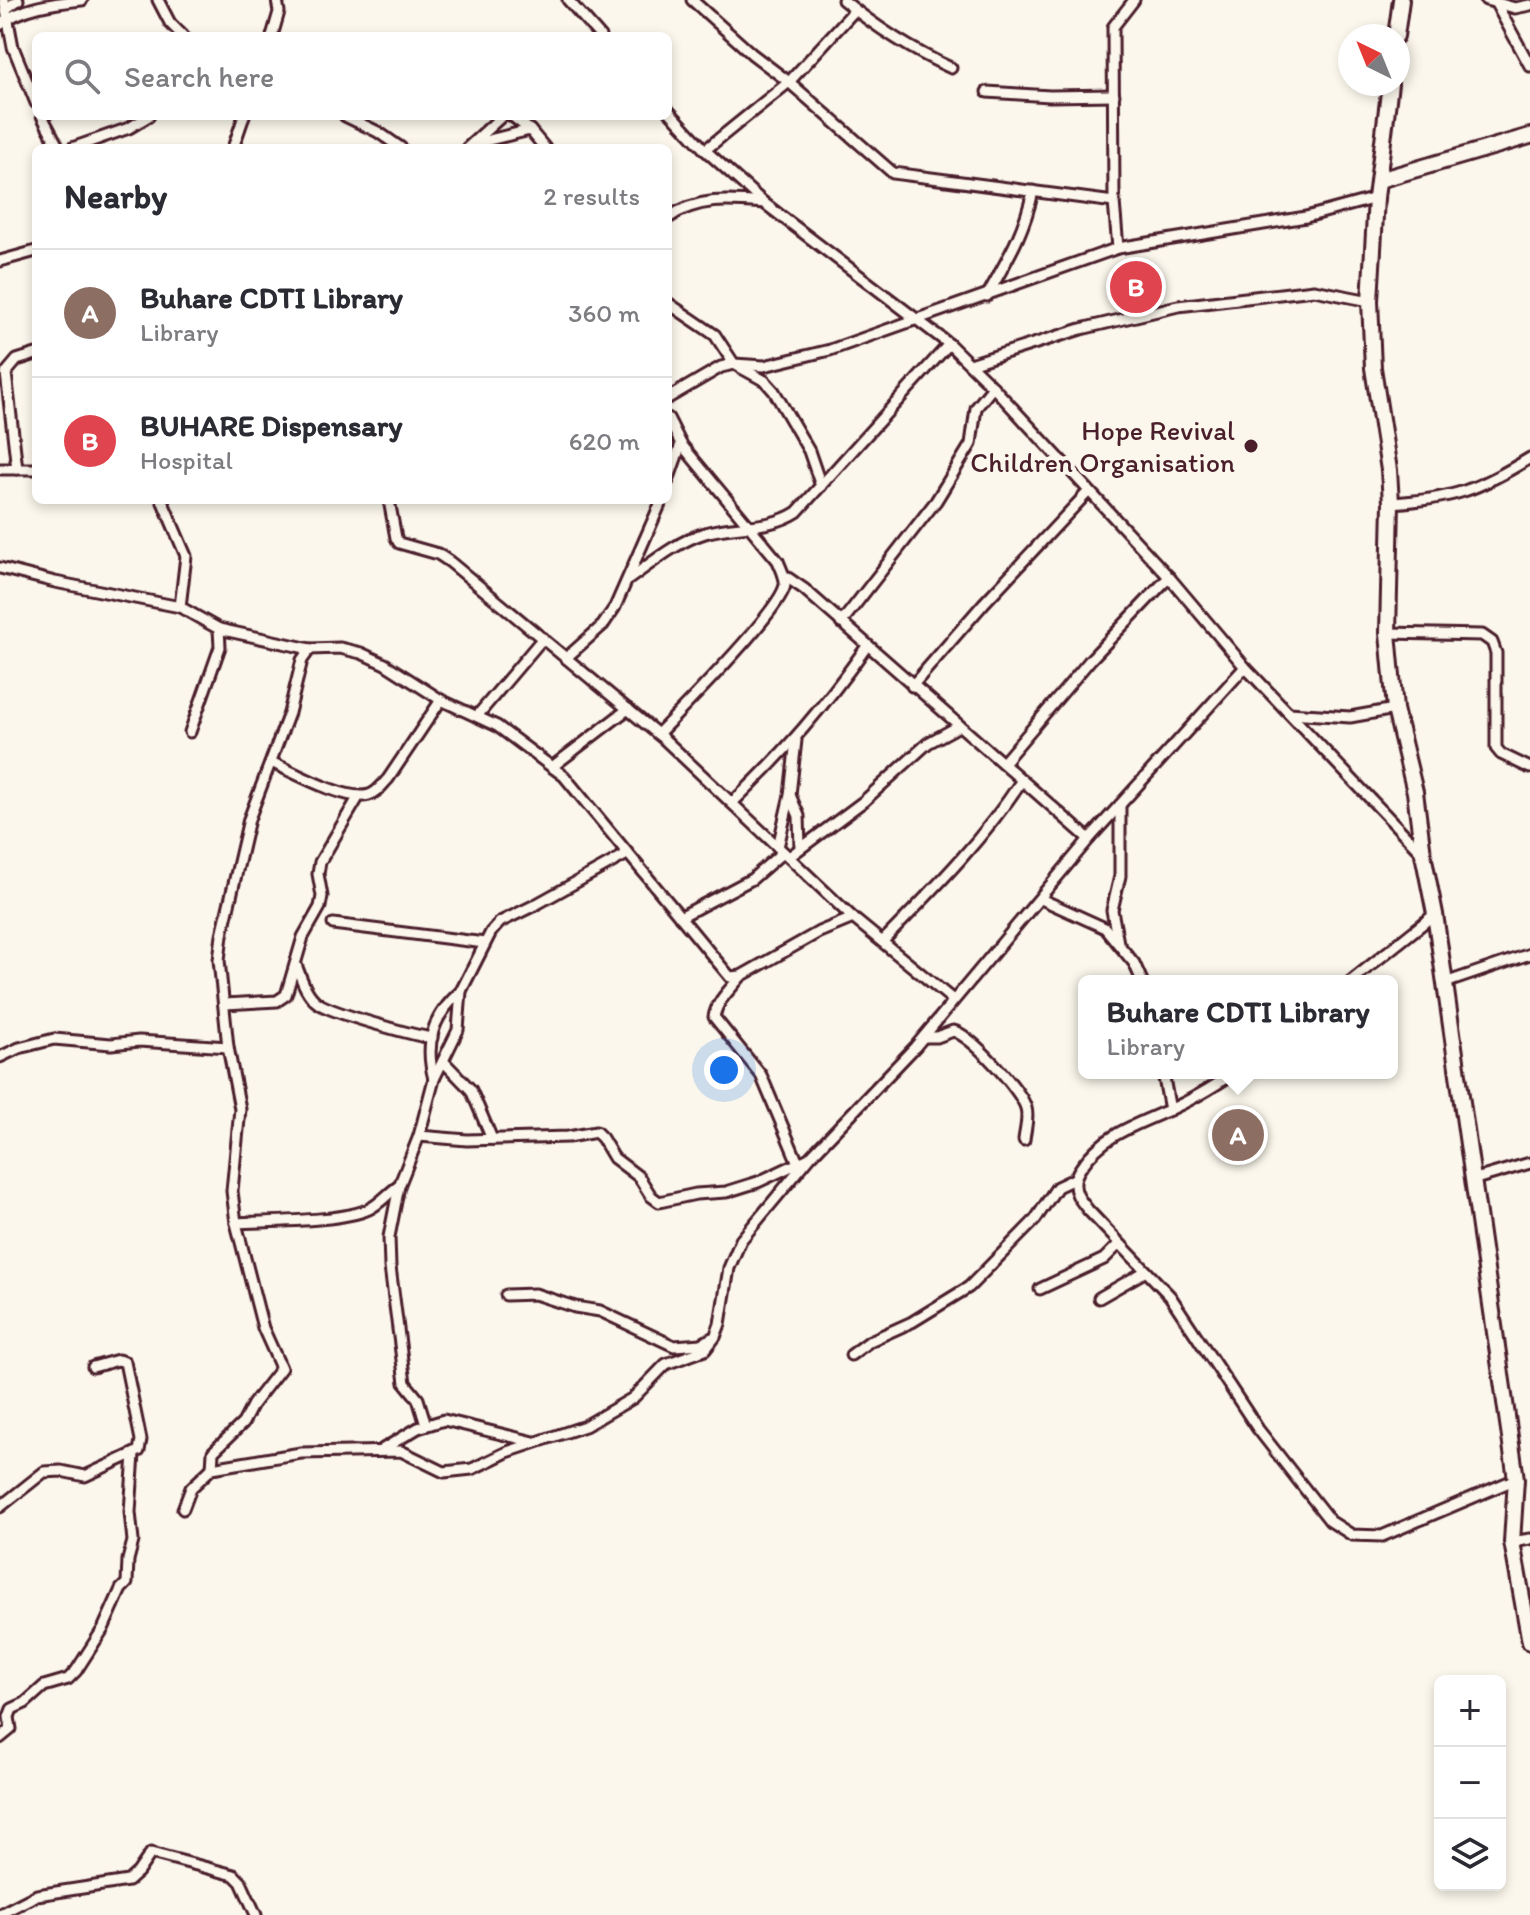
<!DOCTYPE html>
<meta charset="utf-8">
<style>
body{margin:0;font-family:Itim,sans-serif;background:#f2f2f3;color:#2b2b33}
.controls{position:absolute;right:24px;bottom:24px;display:grid;overflow:hidden;border-radius:12px;box-shadow:0 4px 12px #0003}
.controls button{width:72px;height:72px;display:grid;place-items:center;padding:0;border:0;border-bottom:2px solid #e1e1e2;background:#fff;color:#2b2b33;font:40px sans-serif}
.compass{position:absolute;left:1338px;top:24px;width:72px;height:72px;border-radius:50%;background:#fff;box-shadow:0 4px 12px #0003;rotate:317deg}
.you{position:absolute;left:724px;top:1070px;width:28px;height:28px;margin:-20px;border:6px solid #fff;border-radius:50%;background:#1a73e8;box-shadow:0 0 0 12px #1a73e833}
.badge{display:grid;place-items:center;width:52px;height:52px;border-radius:50%;background:#0f766e;color:#fff;font-size:26px;font-weight:700}
.pin{position:absolute;translate:-50% -50%;border:4px solid #fff;box-shadow:0 2px 8px #0006}
.popup{position:absolute;left:1078px;top:975px;width:320px;height:104px;box-sizing:border-box;display:grid;place-content:center;border-radius:12px;background:#fff;filter:drop-shadow(0 2px 6px #0005);font-size:26px;white-space:nowrap;color:#7c7c81}
.popup b{font-size:30px;color:#2b2b33}
.popup::after{content:'';position:absolute;left:50%;top:100%;margin-left:-16px;border:16px solid transparent;border-top-color:#fff}
.list{margin:0;padding:0;list-style:none}
h2{display:flex;justify-content:space-between;align-items:center;height:104px;margin:0;padding:0 32px;font-size:34px}
h2 small{font-size:26px;font-weight:400;color:#7c7c81}
.list li{display:grid;grid-template-columns:52px 1fr auto;gap:24px;align-items:center;box-sizing:border-box;height:128px;padding:0 32px;border-top:2px solid #e1e1e2}
.list b{display:block;font-size:30px;white-space:nowrap}
.list p{margin:0;font-size:26px;white-space:nowrap;color:#7c7c81}
.list em{font-size:26px;font-style:normal;color:#7c7c81}
.icon{flex:none;width:44px;height:44px;fill:none;stroke:currentColor;stroke-width:2;stroke-linecap:round;stroke-linejoin:round}
.map{position:relative;flex:none;width:1530px;height:1915px;overflow:hidden}
.search{position:absolute;background:#fff;box-shadow:0 4px 12px #0003;left:32px;top:32px;width:640px;height:88px;display:flex;align-items:center;gap:20px;box-sizing:border-box;padding:0 28px;border-radius:12px;color:#7c7c81;font-size:30px}
.panel{position:absolute;background:#fff;box-shadow:0 4px 12px #0003;left:32px;top:144px;width:640px;height:360px;border-radius:12px}
.map>svg:first-child{display:block}
.built{fill:#eee7de}
.lines{fill:none;stroke-linecap:round;stroke-linejoin:round}
.street-casing{stroke:#4a1f2b;stroke-width:15}
.secondary-casing{stroke:#4a1f2b;stroke-width:20}
.street{stroke:#fbf7ec;stroke-width:9}
.secondary{stroke:#fbf7ec;stroke-width:14}
.poi-dot{fill:#4a1f2b;stroke:#fbf7ec;stroke-width:3}
.labels{text-anchor:middle;stroke-width:8;stroke-linejoin:round;paint-order:stroke}
.poi-label{font-size:28px;fill:#4a1f2b;stroke:#fbf7ec;text-anchor:end}
</style>
<div class="map">
<svg width="1530" height="1915" viewBox="0 0 1530 1915">
<rect width="100%" height="100%" fill="#fbf7ec"/>
<filter id="ink" filterUnits="userSpaceOnUse"><feTurbulence type="fractalNoise" baseFrequency=".0125" numOctaves="2"/><feDisplacementMap in="SourceGraphic" scale="16" xChannelSelector="R" yChannelSelector="G"/><feConvolveMatrix kernelMatrix="1 2 1 2 8 2 1 2 1" color-interpolation-filters="sRGB"/></filter>
<g filter="url(#ink)">
<path class="built" d="M1151,266L1159,297L1119,306L1113,276Z"/>
<g class="lines">
<defs>
<g id="street">
<path d="M4,0L13,47L36,103"/>
<path d="M158,0L170,23L183,36"/>
<path d="M568,0L600,36"/>
<path d="M692,0L752,54L789,82L893,173L1114,202"/>
<path d="M843,0C877,28 911,50 951,68"/>
<path d="M1486,0L1515,8L1530,5"/>
<path d="M1494,0L1530,66"/>
<path d="M6,9L18,0"/>
<path d="M0,25C20,7 56,3 82,0"/>
<path d="M272,36L279,12L277,0"/>
<path d="M987,92L1050,96L1114,95"/>
<path d="M668,110L705,150L764,203L949,344L993,387L1169,577L1245,667L1423,854"/>
<path d="M42,116L59,148"/>
<path d="M345,116L378,132L401,148"/>
<path d="M512,116L530,130"/>
<path d="M473,144L530,130L545,148"/>
<path d="M72,148L129,128L149,116"/>
<path d="M233,148L244,116"/>
<path d="M467,148L502,116"/>
<path d="M705,150L789,82L855,10"/>
<path d="M668,218C698,197 729,200 764,203"/>
<path d="M1118,248L1114,202L1113,27L1134,0"/>
<path d="M0,261L36,251"/>
<path d="M987,296C1008,258 1024,233 1033,191"/>
<path d="M668,303L715,335L734,364L765,381L774,391L809,451L821,486"/>
<path d="M970,364L1081,329L1178,306L1314,290L1370,301"/>
<path d="M668,398L721,367L734,364L764,366L830,350L1118,248L1306,217L1376,198"/>
<path d="M0,469H36"/>
<path d="M17,469L6,373L17,360L36,354"/>
<path d="M668,481L681,444"/>
<path d="M162,500L186,556L180,607"/>
<path d="M389,500L396,538L399,543L438,554L450,562L665,740L853,918L953,1000"/>
<path d="M1391,503C1453,499 1478,490 1530,458"/>
<path d="M0,568L55,582L180,607L219,629L220,647L190,732"/>
<path d="M785,576L804,589L1089,839"/>
<path d="M629,579C653,562 676,542 705,533C736,524 769,530 797,512L949,344"/>
<path d="M841,623L936,501L971,444L976,408L993,387"/>
<path d="M219,629L310,649"/>
<path d="M1388,633L1482,635L1492,642L1496,653V748L1501,754L1530,768"/>
<path d="M566,658L603,625L615,607L662,500"/>
<path d="M912,686L984,603L1088,492"/>
<path d="M1289,713L1350,717L1395,709"/>
<path d="M477,716L543,638"/>
<path d="M658,734C680,711 781,610 785,585C786,577 781,569 778,561L681,444L668,418"/>
<path d="M271,762C293,772 346,802 369,795C377,793 382,785 388,779L441,700"/>
<path d="M1003,763L1091,659L1169,577"/>
<path d="M552,767L628,709"/>
<path d="M790,795L799,816L800,848"/>
<path d="M732,803C786,751 824,707 867,646"/>
<path d="M778,847L790,795L796,740"/>
<path d="M789,857L864,801L928,743L959,726"/>
<path d="M1041,899L1105,928L1134,963L1142,981"/>
<path d="M680,917L752,879L783,852"/>
<path d="M333,924L485,943"/>
<path d="M883,941C933,890 983,840 1022,780"/>
<path d="M1118,943L1112,910L1120,876V805"/>
<path d="M296,965C301,977 306,995 318,1003C332,1013 412,1035 432,1038"/>
<path d="M741,976C731,989 717,1000 714,1017L761,1075L798,1163"/>
<path d="M1351,981L1435,914"/>
<path d="M1445,983L1530,954"/>
<path d="M225,1004L277,1001L286,995L303,937L320,907L322,896L318,874L320,862L359,796"/>
<path d="M924,1037H937L953,1031C970,1034 1021,1090 1026,1108C1029,1118 1025,1130 1024,1140"/>
<path d="M0,1057L19,1048L54,1039L111,1044L139,1041L228,1047"/>
<path d="M443,1061L471,1090L492,1139"/>
<path d="M1163,1073L1170,1110"/>
<path d="M1234,1073C1213,1087 1192,1100 1169,1110C1136,1125 1104,1134 1082,1166C1078,1171 1075,1176 1075,1183C1074,1194 1082,1202 1088,1210L1170,1296L1258,1429L1330,1521L1352,1535L1382,1536L1516,1479"/>
<path d="M434,1079C424,1042 433,1016 461,991"/>
<path d="M419,1136L467,1140L568,1137L596,1132L602,1138L614,1158L639,1177L651,1196L659,1202L696,1194L726,1192L758,1182L807,1159"/>
<path d="M1472,1180L1530,1163"/>
<path d="M236,1223C269,1221 341,1222 369,1209C380,1204 389,1192 399,1186"/>
<path d="M1040,1289L1104,1259L1119,1244"/>
<path d="M506,1295L535,1294L575,1307L600,1311L674,1346L701,1344L712,1338"/>
<path d="M1099,1298L1146,1271"/>
<path d="M851,1355L870,1341L912,1322L969,1287L1035,1220L1057,1187L1074,1179"/>
<path d="M426,1425L418,1399L405,1383L390,1267L389,1237L399,1186L419,1136L434,1079L458,1030L461,991L491,932L500,922L535,905L627,854"/>
<path d="M383,1449L418,1428L444,1420L534,1442"/>
<path d="M212,1468L213,1452L243,1423L253,1404L281,1368L263,1328L236,1223L232,1191L240,1109L228,1047L219,960L222,935L249,819L289,713L302,660L310,649L340,648L361,653L385,664L441,700L497,726L564,776L730,977L741,976L819,932L853,918"/>
<path d="M0,1507L44,1472L61,1471L85,1476L139,1451L141,1440L125,1362L118,1360L93,1367"/>
<path d="M183,1509L191,1488L212,1468L301,1453L401,1451L444,1472L472,1469L507,1452L585,1426L633,1398L666,1364L705,1350L715,1337L720,1324L729,1268L741,1240L810,1157L915,1047L1089,839L1245,667"/>
<path d="M1512,1542L1530,1539"/>
<path d="M0,1738L11,1729L9,1717L12,1709L25,1703L44,1686L68,1679L76,1671L103,1629L121,1589L127,1583L128,1560L133,1541L130,1512L134,1454"/>
<path d="M0,1914L37,1895L128,1881L138,1872L151,1853L234,1875L241,1882L256,1915"/>
</g>
<g id="secondary">
<path d="M1396,36L1401,0"/>
<path d="M1390,84L1376,198L1370,301L1373,368L1389,470L1391,503L1388,633L1395,709L1415,792L1423,854L1435,914L1516,1479L1512,1542L1530,1642"/>
<path d="M1379,180L1530,136"/>
</g>
</defs>
<use href="#street" class="street-casing"/>
<use href="#secondary" class="secondary-casing"/>
<use href="#street" class="street"/>
<use href="#secondary" class="secondary"/>
</g>
</g>
<circle class="poi-dot" cx="1251" cy="446" r="8"/>
<g class="labels">
<g class="poi-label">
<text x="1235" y="440">Hope Revival<tspan x="1235" dy="32">Children Organisation</tspan></text>
</g>
</g>
</svg>
<div class="controls">
<button>+</button>
<button>−</button>
<button><svg class="icon" aria-label="layers" viewBox="0 0 24 24"><path d="M12 4l9 5-9 5-9-5zM3 14l9 5 9-5"/></svg></button>
</div>
<svg class="compass" viewBox="-18 -18 36 36"><path d="M0-13l5 13h-10z" fill="#e53935"/><path d="M0 13l5-13h-10z" fill="#7c7c81"/></svg>
<div class="you"></div>
<div class="pin badge" style="left:1238px;top:1135px;background:#8d6e63">A</div>
<div class="popup"><b>Buhare CDTI Library</b>Library</div>
<div class="pin badge" style="left:1136px;top:287px;background:#e0444e">B</div>
<div class="search"><svg class="icon" aria-label="search" viewBox="0 0 24 24"><circle cx="10" cy="10" r="6"/><path d="M15 15l6 6"/></svg>Search here</div>
<section class="panel">
<h2>Nearby<small>2 results</small></h2>
<ul class="list">
<li><span class="badge" style="background:#8d6e63">A</span><div><b>Buhare CDTI Library</b><p>Library</p></div><em>360 m</em></li>
<li><span class="badge" style="background:#e0444e">B</span><div><b>BUHARE Dispensary</b><p>Hospital</p></div><em>620 m</em></li>
</ul>
</section>
</div>
